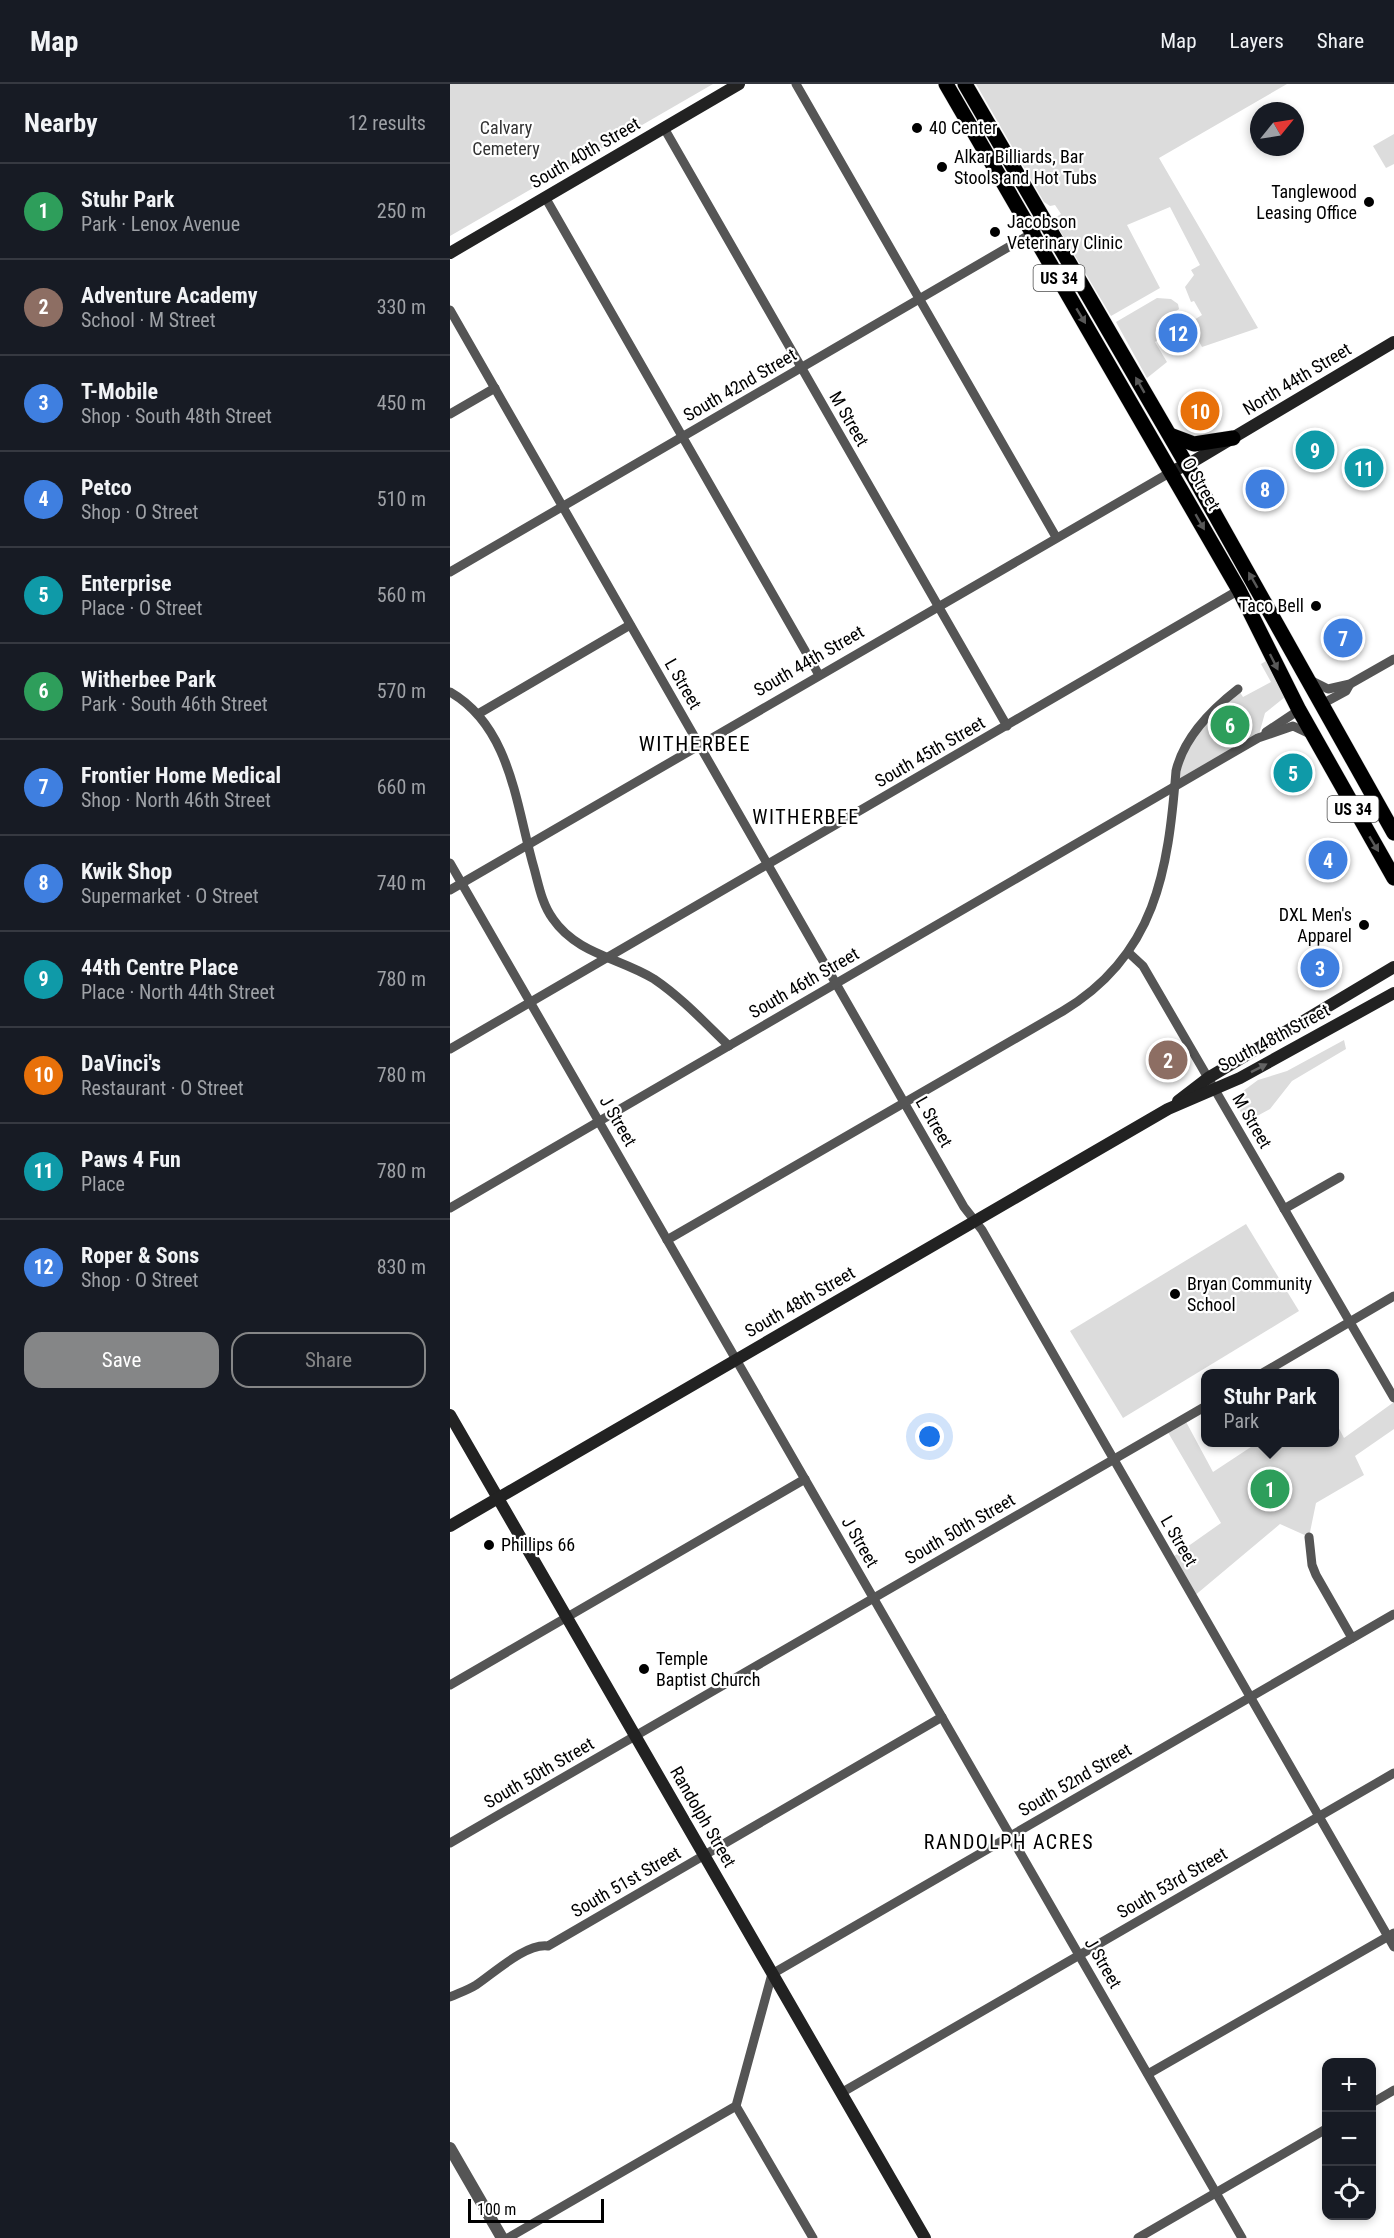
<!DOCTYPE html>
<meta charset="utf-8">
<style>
body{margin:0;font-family:"Roboto Condensed",sans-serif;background:#242831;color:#f1f3f6}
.controls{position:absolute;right:18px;bottom:18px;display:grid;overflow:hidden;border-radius:12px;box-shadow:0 3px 9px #0003}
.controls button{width:54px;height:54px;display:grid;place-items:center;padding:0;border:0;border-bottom:2px solid #363941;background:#171b24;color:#f1f3f6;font:30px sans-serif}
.compass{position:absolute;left:800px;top:18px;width:54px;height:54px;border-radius:50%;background:#171b24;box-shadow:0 3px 9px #0003;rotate:60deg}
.scale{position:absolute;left:18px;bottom:15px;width:136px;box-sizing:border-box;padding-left:6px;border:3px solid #000;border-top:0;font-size:16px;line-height:21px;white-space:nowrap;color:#000;-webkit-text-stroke:4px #fff;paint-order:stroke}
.you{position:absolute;left:480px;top:1353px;width:21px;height:21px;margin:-15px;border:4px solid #fff;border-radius:50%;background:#1a73e8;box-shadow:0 0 0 9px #1a73e833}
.badge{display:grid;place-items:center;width:39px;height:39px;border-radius:50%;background:#858687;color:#fff;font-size:20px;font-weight:700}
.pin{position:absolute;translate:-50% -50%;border:3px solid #fff;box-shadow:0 2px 6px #0006}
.popup{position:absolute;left:751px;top:1285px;width:138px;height:78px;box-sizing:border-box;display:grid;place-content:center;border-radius:12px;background:#171b24;filter:drop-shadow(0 2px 4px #0005);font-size:20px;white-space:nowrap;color:#9ea1a6}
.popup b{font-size:22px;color:#f1f3f6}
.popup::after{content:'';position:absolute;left:50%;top:100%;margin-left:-12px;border:12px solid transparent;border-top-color:#171b24}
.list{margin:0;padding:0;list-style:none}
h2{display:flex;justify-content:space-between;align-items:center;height:78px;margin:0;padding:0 24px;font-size:26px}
h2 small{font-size:20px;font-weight:400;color:#9ea1a6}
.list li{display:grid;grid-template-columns:39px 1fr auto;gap:18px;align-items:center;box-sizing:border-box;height:96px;padding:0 24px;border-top:2px solid #363941}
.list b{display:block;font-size:22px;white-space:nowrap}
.list p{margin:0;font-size:20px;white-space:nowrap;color:#9ea1a6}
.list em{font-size:20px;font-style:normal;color:#9ea1a6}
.actions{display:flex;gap:12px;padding:18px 24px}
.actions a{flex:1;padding:14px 0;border:2px solid #858687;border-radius:18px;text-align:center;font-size:21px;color:#858687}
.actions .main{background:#858687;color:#fff}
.icon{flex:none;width:33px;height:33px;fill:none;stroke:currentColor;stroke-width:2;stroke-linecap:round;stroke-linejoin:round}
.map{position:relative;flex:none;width:944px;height:2154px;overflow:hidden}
header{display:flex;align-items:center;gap:36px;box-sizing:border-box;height:84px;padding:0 30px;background:#171b24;border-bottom:2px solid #363941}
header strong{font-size:28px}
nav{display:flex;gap:33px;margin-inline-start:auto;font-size:21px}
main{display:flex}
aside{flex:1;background:#171b24}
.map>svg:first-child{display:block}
.green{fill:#dcdcdc}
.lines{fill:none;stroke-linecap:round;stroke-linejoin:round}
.primary-casing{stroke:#dbdbdb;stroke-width:16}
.minor{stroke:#555;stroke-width:9}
.tertiary{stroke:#555;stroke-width:12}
.secondary{stroke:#222;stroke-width:12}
.primary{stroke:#000;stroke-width:15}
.oneway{fill:#595959}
.oneway2{fill:#646464}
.poi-dot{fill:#000;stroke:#fff;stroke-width:2}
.labels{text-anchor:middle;stroke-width:4.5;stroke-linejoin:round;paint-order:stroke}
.shield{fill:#fff;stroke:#4c4c4c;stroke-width:1.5}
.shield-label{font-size:16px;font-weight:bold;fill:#000}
.park-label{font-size:18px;fill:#333;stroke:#fff}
.poi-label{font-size:18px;fill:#000;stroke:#fff;text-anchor:start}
.street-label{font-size:18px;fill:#000;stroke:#fff}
.neighbourhood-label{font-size:20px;letter-spacing:1.5px;fill:#000;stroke:#fff}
.quarter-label{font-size:21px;letter-spacing:1.5px;fill:#000;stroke:#fff}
</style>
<header>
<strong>Map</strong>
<nav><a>Map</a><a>Layers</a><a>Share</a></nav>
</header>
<main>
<aside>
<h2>Nearby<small>12 results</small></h2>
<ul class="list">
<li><span class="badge" style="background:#2e9e5b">1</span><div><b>Stuhr Park</b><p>Park · Lenox Avenue</p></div><em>250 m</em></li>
<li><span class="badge" style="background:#8d6e63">2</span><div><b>Adventure Academy</b><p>School · M Street</p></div><em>330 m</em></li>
<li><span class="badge" style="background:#3f7fe0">3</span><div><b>T-Mobile</b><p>Shop · South 48th Street</p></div><em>450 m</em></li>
<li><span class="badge" style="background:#3f7fe0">4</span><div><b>Petco</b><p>Shop · O Street</p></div><em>510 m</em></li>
<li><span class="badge" style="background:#0f9aa8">5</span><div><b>Enterprise</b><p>Place · O Street</p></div><em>560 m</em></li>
<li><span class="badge" style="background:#2e9e5b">6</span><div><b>Witherbee Park</b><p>Park · South 46th Street</p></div><em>570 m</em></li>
<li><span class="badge" style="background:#3f7fe0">7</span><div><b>Frontier Home Medical</b><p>Shop · North 46th Street</p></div><em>660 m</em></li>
<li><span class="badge" style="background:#3f7fe0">8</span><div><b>Kwik Shop</b><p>Supermarket · O Street</p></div><em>740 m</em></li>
<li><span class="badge" style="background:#0f9aa8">9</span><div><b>44th Centre Place</b><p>Place · North 44th Street</p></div><em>780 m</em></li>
<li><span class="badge" style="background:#e8710a">10</span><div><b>DaVinci's</b><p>Restaurant · O Street</p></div><em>780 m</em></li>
<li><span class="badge" style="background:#0f9aa8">11</span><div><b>Paws 4 Fun</b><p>Place</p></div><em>780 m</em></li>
<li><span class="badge" style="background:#3f7fe0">12</span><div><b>Roper &amp; Sons</b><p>Shop · O Street</p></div><em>830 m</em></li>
</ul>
<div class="actions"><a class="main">Save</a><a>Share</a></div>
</aside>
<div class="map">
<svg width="944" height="2154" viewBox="0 0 944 2154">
<rect width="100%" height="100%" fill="#fff"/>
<g class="green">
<path d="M0,0H263L0,152Z"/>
<path d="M526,0H837L709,74L808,244L752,263L739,239L752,231L744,217L741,218L735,203L744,191L741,186L750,181L720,123L677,141L710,204L661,232L603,135L611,130L605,121L600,122L594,118Z"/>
<path d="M944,50V80L936,84L923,62Z"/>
<path d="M707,214L721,215L728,220L729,225L725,228L728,233L707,245L711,253L705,258L717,278L697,294L666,238Z"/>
<path d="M816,577L835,613L815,629L808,654L725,702L738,658L788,605L793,613L821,598L811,580Z"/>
<path d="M894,956L896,965L842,997L820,1025L796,1038L785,1017L789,1010L808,996L837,987Z"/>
<path d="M796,1140L849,1227L673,1334L620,1247Z"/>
<path d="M944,1318V1345L905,1372L914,1391L866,1419L859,1453L830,1440L743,1513L720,1475L771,1439L716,1345L734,1334L763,1388L807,1359L884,1358L885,1337L894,1354Z"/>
</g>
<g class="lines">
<defs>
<g id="primary">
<path d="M496,0L789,506L849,626L944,794"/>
<path d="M515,0L745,395L944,749"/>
<path d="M720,351L744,360L783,354"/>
</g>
</defs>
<use href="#primary" class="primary-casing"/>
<g class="minor">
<path d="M346,0L606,453"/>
<path d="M214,44L557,642"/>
<path d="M95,113L369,591"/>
<path d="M0,226L514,1123L532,1146L944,1863"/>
<path d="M0,330L45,304"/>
<path d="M0,488L586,147"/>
<path d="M860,596L878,605L900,600L944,575"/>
<path d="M0,608C61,643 66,722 84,784C89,802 92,820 103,835C127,870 170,874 204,895C232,914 255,939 279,962"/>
<path d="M872,620L896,607L900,600"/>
<path d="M28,630L180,541"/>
<path d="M816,648L849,626"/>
<path d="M0,779L792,2154"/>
<path d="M0,806L721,388"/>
<path d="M679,869L693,882L944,1314"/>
<path d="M0,965L789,506"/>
<path d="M0,1124L808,654L843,642L860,650"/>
<path d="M834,1125L890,1093"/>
<path d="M217,1156L613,927C706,871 718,787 726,687C734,653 761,626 788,605"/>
<path d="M811,1290L944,1212"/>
<path d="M859,1453L862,1481L866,1491L902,1554"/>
<path d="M0,1601L355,1395"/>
<path d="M0,1759L756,1322"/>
<path d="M0,1913C9,1909 18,1906 26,1901C44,1889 76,1859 98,1862L492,1633"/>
<path d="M698,1990L944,1849"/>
<path d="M391,2009L944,1689"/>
<path d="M922,2019L944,2006"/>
<path d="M286,2022L363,2154"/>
<path d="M58,2154L286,2022L322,1890L944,1530"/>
<path d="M688,2154L876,2045"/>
</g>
<path class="tertiary" d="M0,2064L52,2154"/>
<g class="secondary">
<path d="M0,169L289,0"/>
<path d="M721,388L744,377L944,258"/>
<path d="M728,1017L758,994L944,883"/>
<path d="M0,1331L475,2154"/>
<path d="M0,1442L718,1025L790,994L944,909"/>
</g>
<use href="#primary" class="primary"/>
</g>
<defs><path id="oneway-solid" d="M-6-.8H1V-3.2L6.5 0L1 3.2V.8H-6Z" transform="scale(1.5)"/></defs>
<g class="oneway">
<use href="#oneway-solid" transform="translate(631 232) rotate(59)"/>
<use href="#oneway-solid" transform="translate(690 301) rotate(-120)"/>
<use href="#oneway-solid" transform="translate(750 438) rotate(60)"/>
<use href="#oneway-solid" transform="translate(803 496) rotate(-120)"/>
<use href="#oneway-solid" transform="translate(824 578) rotate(63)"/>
<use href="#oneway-solid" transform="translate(924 760) rotate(59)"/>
</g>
<use class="oneway2" href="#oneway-solid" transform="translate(809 984) rotate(-27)"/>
<g class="poi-dot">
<circle cx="467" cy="44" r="6"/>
<circle cx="492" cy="83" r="6"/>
<circle cx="919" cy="118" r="6"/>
<circle cx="545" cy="148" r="6"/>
<circle cx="866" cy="522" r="6"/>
<circle cx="914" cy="841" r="6"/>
<circle cx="725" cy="1210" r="6"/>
<circle cx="39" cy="1461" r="6"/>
<circle cx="194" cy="1585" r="6"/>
</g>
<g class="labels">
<g class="shield">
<rect x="583.5" y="181" width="51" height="26" rx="4.5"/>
<rect x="877.5" y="712" width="51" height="26" rx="4.5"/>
</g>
<g class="shield-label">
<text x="609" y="200">US 34</text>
<text x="903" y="731">US 34</text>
</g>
<g class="park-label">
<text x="56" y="50">Calvary<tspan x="56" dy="21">Cemetery</tspan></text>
</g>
<g class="poi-label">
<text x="479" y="50">40 Center</text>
<text x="504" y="79">Alkar Billiards, Bar<tspan x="504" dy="21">Stools and Hot Tubs</tspan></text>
<text x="907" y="114" text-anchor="end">Tanglewood<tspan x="907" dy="21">Leasing Office</tspan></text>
<text x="557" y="144">Jacobson<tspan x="557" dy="21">Veterinary Clinic</tspan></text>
<text x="854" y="528" text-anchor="end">Taco Bell</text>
<text x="902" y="837" text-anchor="end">DXL Men's<tspan x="902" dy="21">Apparel</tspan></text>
<text x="737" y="1206">Bryan Community<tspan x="737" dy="21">School</tspan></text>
<text x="51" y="1467">Phillips 66</text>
<text x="206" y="1581">Temple<tspan x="206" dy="21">Baptist Church</tspan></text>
</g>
<g class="street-label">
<text transform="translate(135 69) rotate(-30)" y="6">South 40th Street</text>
<text transform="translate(847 295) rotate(-31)" y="6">North 44th Street</text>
<text transform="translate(290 301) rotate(-30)" y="6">South 42nd Street</text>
<text transform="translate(399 335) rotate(60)" y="6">M Street</text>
<text transform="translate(751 400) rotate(60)" y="6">O Street</text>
<text transform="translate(359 577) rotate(-30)" y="6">South 44th Street</text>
<text transform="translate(233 600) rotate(60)" y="6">L Street</text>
<text transform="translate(480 668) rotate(-30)" y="6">South 45th Street</text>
<text transform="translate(354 899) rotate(-30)" y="6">South 46th Street</text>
<text transform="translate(824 954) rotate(-28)" y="6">South 48th Street</text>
<text transform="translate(168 1037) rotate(60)" y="6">J Street</text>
<text transform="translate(802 1037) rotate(60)" y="6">M Street</text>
<text transform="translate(484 1038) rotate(60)" y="6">L Street</text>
<text transform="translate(350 1218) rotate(-30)" y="6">South 48th Street</text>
<text transform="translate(510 1445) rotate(-30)" y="6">South 50th Street</text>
<text transform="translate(729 1457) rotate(60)" y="6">L Street</text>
<text transform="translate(410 1458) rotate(60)" y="6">J Street</text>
<text transform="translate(89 1689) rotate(-30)" y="6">South 50th Street</text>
<text transform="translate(625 1696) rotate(-30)" y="6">South 52nd Street</text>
<text transform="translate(253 1733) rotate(60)" y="6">Randolph Street</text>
<text transform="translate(176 1798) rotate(-30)" y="6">South 51st Street</text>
<text transform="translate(722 1799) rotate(-30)" y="6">South 53rd Street</text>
<text transform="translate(653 1879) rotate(60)" y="6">J Street</text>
</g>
<g class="neighbourhood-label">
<text x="356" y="740">WITHERBEE</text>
<text x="559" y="1765">RANDOLPH ACRES</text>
</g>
<g class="quarter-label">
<text x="245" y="667">WITHERBEE</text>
</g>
</g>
</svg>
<div class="controls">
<button>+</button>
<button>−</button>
<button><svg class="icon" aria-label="locate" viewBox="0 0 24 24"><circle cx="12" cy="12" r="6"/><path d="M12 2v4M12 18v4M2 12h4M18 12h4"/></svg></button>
</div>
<svg class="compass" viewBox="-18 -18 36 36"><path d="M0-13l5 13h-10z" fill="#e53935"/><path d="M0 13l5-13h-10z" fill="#9ea1a6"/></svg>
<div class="scale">100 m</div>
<div class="you"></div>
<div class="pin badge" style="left:820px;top:1405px;background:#2e9e5b">1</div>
<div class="popup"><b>Stuhr Park</b>Park</div>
<div class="pin badge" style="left:718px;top:976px;background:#8d6e63">2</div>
<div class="pin badge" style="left:870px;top:884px;background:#3f7fe0">3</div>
<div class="pin badge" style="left:878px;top:776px;background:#3f7fe0">4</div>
<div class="pin badge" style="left:843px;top:689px;background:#0f9aa8">5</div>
<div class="pin badge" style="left:780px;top:641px;background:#2e9e5b">6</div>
<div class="pin badge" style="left:893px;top:554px;background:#3f7fe0">7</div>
<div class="pin badge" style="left:815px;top:405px;background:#3f7fe0">8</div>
<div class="pin badge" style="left:865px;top:366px;background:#0f9aa8">9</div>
<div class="pin badge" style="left:750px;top:327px;background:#e8710a">10</div>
<div class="pin badge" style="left:914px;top:384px;background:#0f9aa8">11</div>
<div class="pin badge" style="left:728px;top:249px;background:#3f7fe0">12</div>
</div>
</main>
